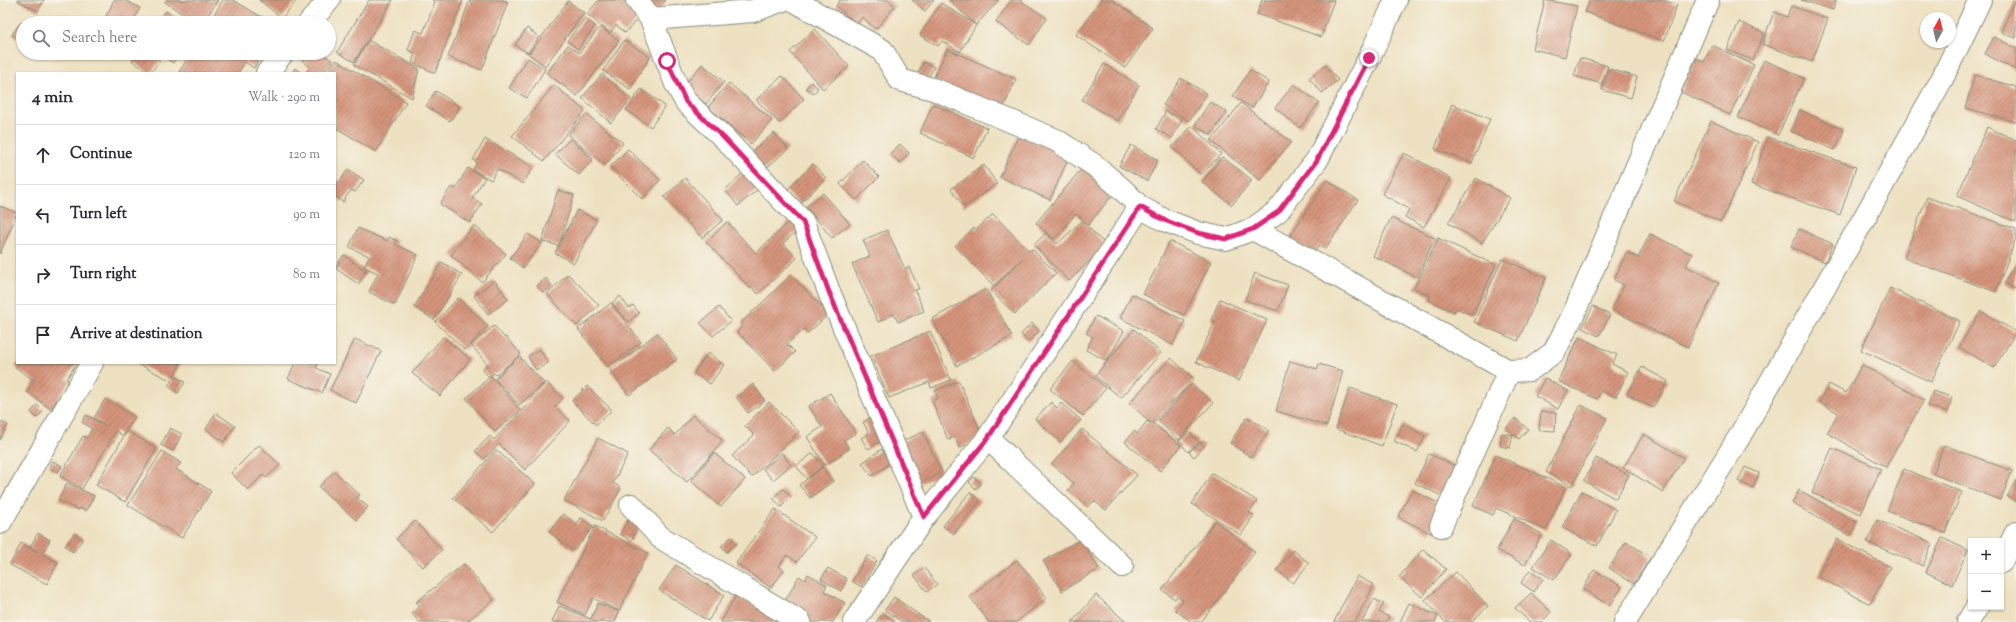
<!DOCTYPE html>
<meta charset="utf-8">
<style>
body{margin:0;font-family:"Sorts Mill Goudy",serif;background:#f2f2f3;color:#2b2b33}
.controls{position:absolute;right:12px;bottom:12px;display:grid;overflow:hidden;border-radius:0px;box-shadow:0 1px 3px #0004}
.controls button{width:36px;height:36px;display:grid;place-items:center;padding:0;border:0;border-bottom:1px solid #e1e1e2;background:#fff;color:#2b2b33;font:20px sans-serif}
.compass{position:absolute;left:1920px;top:12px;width:36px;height:36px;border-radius:50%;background:#fff;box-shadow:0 1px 3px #0004;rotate:8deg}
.stop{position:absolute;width:12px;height:12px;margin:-9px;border:3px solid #db2777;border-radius:50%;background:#fff}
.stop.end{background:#db2777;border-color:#fff;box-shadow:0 1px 4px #0008}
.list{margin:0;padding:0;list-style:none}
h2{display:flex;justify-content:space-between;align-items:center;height:52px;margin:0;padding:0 16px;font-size:17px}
h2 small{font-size:13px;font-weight:400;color:#7c7c81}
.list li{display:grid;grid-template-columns:26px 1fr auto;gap:12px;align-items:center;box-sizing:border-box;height:60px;padding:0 16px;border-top:1px solid #e1e1e2}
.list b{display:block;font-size:15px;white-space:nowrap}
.list em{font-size:13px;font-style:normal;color:#7c7c81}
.icon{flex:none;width:22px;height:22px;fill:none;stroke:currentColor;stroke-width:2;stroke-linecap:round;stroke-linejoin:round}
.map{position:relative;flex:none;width:2016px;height:622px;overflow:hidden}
.search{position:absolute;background:#fff;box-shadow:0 1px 3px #0004;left:16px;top:16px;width:320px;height:44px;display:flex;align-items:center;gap:10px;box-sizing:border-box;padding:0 14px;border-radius:22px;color:#7c7c81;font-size:15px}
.panel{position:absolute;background:#fff;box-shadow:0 1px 3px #0004;left:16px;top:72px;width:320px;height:292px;border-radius:0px}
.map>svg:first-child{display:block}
.building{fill:url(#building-hatch)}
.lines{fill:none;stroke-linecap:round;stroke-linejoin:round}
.minor-casing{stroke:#868f7a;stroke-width:24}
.minor{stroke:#fff;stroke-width:22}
.route{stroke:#db2777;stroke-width:5}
</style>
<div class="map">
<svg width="2016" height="622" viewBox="0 0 2016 622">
<defs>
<pattern id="building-hatch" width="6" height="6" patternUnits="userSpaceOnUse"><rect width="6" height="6" fill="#d5947c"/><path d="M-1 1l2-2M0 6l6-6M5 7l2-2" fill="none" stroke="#ac7a66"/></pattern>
</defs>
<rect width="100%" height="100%" fill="#f7f3e8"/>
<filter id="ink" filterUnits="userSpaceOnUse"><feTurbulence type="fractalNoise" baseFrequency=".025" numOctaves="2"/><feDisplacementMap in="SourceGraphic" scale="8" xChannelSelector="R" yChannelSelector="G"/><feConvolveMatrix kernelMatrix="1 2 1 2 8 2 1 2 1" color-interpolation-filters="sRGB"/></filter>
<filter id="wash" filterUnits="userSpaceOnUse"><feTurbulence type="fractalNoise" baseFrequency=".012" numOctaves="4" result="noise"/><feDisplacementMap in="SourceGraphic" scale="16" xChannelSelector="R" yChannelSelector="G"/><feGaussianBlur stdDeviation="0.9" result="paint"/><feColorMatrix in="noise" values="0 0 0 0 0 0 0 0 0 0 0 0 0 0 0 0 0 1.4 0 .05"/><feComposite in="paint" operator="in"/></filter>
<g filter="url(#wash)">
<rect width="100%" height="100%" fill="#eee1c1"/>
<g id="blocks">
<g class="building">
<path d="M17,0H44L38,11Z"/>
<path d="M114,0H124L140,8L133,22L121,17L118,23H103Z"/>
<path d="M166,0H218L203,23H196L165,2Z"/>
<path d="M223,0H233L272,23H209Z"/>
<path d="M259,0H297L282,18Z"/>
<path d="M369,0H393L354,62L337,52Z"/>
<path d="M432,0H463L435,73L412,63L415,53L408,50L415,30L423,33L435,2Z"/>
<path d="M470,0H503L508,2L482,70L448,57Z"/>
<path d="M599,0H625L642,14L625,33L616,25L610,33L587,14Z"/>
<path d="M641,0H666L655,12Z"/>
<path d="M840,0H888L895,6L876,29L862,17L857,24L836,6Z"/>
<path d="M912,0H934L925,11Z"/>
<path d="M949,0H999L976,25Z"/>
<path d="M1011,0H1020L1047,18L1029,45L996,22Z"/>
<path d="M1101,0H1112L1153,28L1125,68L1076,35Z"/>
<path d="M1262,0H1334L1321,37L1257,14Z"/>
<path d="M1545,0L1577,6L1565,57L1533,49Z"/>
<path d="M1590,0H1663L1677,5L1664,41L1585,12Z"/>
<path d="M1801,0H1836L1833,10Z"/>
<path d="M2015,0H2016V38L2001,32Z"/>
<path d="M568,1L584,13L545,66L529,54Z"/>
<path d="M941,3L976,25L960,52L942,41L938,46L920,35Z"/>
<path d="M1791,6L1828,19L1812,62L1762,44L1774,12L1787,17Z"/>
<path d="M166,11L185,23H158Z"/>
<path d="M585,18L595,26L578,49L567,41Z"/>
<path d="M21,22L23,23V42L12,35Z"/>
<path d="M1739,22L1764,33L1753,60L1727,50Z"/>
<path d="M600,27L619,41L577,96L547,73L568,45L579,53Z"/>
<path d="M527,28L539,37L528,53L515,45Z"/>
<path d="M815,29L849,66L823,89L790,52Z"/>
<path d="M1994,37L2016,48V70L1985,54Z"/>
<path d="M368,40L419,69L412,98L354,65Z"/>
<path d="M624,40L650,57L630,89L603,71Z"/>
<path d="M1712,45L1754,65L1730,115L1681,92L1697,58L1704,62Z"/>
<path d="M947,49L1016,79L1002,111L933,80Z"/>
<path d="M138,53H150L160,61L150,73L132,61Z"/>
<path d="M158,53H180L173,63Z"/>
<path d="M191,53H262L254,68L245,62L238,73H181L179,72Z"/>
<path d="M308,53H322L333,61L323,73H309L307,71L310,67L302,60Z"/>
<path d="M528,58L545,69L527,98L509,88Z"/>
<path d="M1580,58L1608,66L1602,84L1574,76Z"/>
<path d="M336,60L406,102L376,152L335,127V73H327Z"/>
<path d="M1764,60L1804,78L1778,135L1738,117Z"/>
<path d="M924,62L934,67L925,84L915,78Z"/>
<path d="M702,64L724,82L706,104L683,87Z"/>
<path d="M1104,64L1139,85L1118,121L1082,100Z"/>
<path d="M1325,65L1338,80L1322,93L1309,78Z"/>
<path d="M295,68L302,73H292Z"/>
<path d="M1609,69L1637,77L1631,98L1602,90Z"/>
<path d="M1250,70L1269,82L1252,108L1233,96Z"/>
<path d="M602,74L631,99L611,123L582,98Z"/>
<path d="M1975,75L2016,87V122L1965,108Z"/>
<path d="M782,76L804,99L779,123L756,100Z"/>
<path d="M1181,78L1207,94L1189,121L1163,105Z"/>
<path d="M811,82L818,88L813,94L806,88Z"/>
<path d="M729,83L772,120L751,144L708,107Z"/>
<path d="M1294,84L1319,103L1300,128L1275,108Z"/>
<path d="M554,85L585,111L544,161L512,136Z"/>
<path d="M641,89L665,106L651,127L626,110Z"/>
<path d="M436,91L460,107L450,121L426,106Z"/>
<path d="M1210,102L1227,112L1211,135L1195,125Z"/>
<path d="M1241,103L1291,142L1260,180L1211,141Z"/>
<path d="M933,104L987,128L974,158L920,133Z"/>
<path d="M1452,104L1490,119L1472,163L1435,149Z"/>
<path d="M1800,110L1844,130L1835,150L1791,131Z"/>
<path d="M1166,111L1182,120L1172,138L1156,129Z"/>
<path d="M586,114L623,143L605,165L568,135Z"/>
<path d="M1711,121L1758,142L1721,222L1674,201Z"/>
<path d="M1192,126L1221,154L1201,175L1172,147Z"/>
<path d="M1987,127L2016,140V222L1957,196Z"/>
<path d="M774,133L788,149L764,170L750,153Z"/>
<path d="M1019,134L1069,157L1050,200L1000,177Z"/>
<path d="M1768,137L1856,167L1840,215L1751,184Z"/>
<path d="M485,139L533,167L523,184L497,169L491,180L473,170L477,162L473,160Z"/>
<path d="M570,139L593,159L579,175L555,154Z"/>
<path d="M900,144L909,153L900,163L890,154Z"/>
<path d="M1131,145L1158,160L1147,181L1119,166Z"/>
<path d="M628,149L660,180L642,199L610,167Z"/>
<path d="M1404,153L1451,178L1424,227L1405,217L1409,209L1382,194Z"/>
<path d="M1222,157L1252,180L1232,205L1202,182Z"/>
<path d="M863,160L879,177L856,200L840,184Z"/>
<path d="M813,164L826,178L800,204L786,191Z"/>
<path d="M984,165L997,184L964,207L951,189Z"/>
<path d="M1084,166L1115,192L1088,225L1076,214L1054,239L1036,223Z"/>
<path d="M749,167L764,184L738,206L725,190Z"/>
<path d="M468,168L485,178L472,198L482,204L470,223L440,204L451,187L455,189Z"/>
<path d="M348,169L364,180L355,192L351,190L343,202L335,196V179L339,183Z"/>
<path d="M685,178L723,220L702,238L664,197Z"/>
<path d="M1476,178L1510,198L1482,243L1448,223Z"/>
<path d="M1327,180L1358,200L1325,249L1319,245L1313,255L1288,239Z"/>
<path d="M558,190L574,195L559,246L542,241Z"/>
<path d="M823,193L850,224L832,238L806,207Z"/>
<path d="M1927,197L2016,229V238L1996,292L1904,258Z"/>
<path d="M0,206L17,213L0,254Z"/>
<path d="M577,210L597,220L574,263L555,253Z"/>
<path d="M993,214L1029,251L1032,249L1056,273L1015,314L991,291L1023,258L994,286L955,246L974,228L976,230Z"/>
<path d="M793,218L802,227L783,243L797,258L758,294L751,286L750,288L706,242L727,222L756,253Z"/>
<path d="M1391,218L1435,238L1417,277L1373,256Z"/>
<path d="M1082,221L1106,245L1069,281L1034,245L1046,233L1057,244Z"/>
<path d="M474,225L506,254L482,282L451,255Z"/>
<path d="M358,228L387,241L389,237L397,241L395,244L418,255L395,305L369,292L378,273L364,267L369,256L349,247Z"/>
<path d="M1799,229L1833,244L1825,262L1791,247Z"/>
<path d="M887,230L905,269L909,267L919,289L915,290L924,311L898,322L894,314L878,322L852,264L870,256L863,240Z"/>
<path d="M528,234L542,243L523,268L510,258Z"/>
<path d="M1650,234L1692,254L1686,266L1719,283L1688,347L1612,310L1624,285L1614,280L1627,252L1638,258Z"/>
<path d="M1438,238L1496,265L1472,315L1456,308L1454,312L1429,300L1430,296L1414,288Z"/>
<path d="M1170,241L1211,262L1184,315L1143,294Z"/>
<path d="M344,255L367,272L358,284L335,268Z"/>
<path d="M1502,259L1546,278L1518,341L1474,322Z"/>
<path d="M442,262L462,275L434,320L414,307Z"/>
<path d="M2016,262V289L2004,283Z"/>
<path d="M1255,273L1288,285L1278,311L1245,300Z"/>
<path d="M568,274L599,305L577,326L547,294Z"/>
<path d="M791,275L829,314L808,333L804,329L787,344L795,352L775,371L737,332L743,325L741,323Z"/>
<path d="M546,278L552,286L544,293L537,286Z"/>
<path d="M494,280L508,299L488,314L474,296Z"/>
<path d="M1890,288L1960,321L1931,382L1861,350Z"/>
<path d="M986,289L1012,336L957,366L932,319Z"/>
<path d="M1132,294L1185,321L1173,345L1120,318Z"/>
<path d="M620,296L629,308L633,305L639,313L628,322L612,303Z"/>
<path d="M458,298L488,326L465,350L435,322Z"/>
<path d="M1220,299L1267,320L1239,381L1196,362L1215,322L1211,320Z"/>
<path d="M611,303L641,342L608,367L578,329Z"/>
<path d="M1593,306L1610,315L1599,336L1582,328Z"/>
<path d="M719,307L731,321L713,336L700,323Z"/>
<path d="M1981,311L2016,332L1994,368L1959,347Z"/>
<path d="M1096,316L1124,331L1107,361L1086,350L1093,337L1086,333Z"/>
<path d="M1032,323L1039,331L1028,342L1021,334Z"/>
<path d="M494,326L505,338L506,337L521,354L519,356L544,383L519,405L495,379L518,357L496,375L494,373L489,377L482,369L488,365L471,345Z"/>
<path d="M1134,329L1161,353L1121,398L1095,376Z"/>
<path d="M930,331L951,380L931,388L929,382L889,398L871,356Z"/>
<path d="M657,333L677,359L629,395L610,370Z"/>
<path d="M443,337L470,359L440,396L412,373Z"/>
<path d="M1579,337L1617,355L1612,364L1628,372L1616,397L1601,391L1597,399L1558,381Z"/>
<path d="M355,339L381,351L356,403L330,390Z"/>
<path d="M540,349L548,363L536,370L528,357Z"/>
<path d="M708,353L724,365L710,384L694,373Z"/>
<path d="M1171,358L1194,379L1153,423L1181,446L1160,471L1125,442L1134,431L1137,434L1147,421L1151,423L1129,403Z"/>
<path d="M1073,361L1106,388L1083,416L1050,389Z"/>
<path d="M1290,361L1317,369L1319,364L1343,371L1327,426L1276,411Z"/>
<path d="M18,363H77L66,379L70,381L51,409L27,392L35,381L15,367Z"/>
<path d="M136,363H181L174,376L185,382L178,393L168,386L172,381Z"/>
<path d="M295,363H318L316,368L330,374L322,393L288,379Z"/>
<path d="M1862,365L1924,400L1886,467L1827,433L1838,413L1819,402L1829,384L1846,393Z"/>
<path d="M1642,367L1668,381L1653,408L1627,394Z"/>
<path d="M491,376L520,410L495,432L466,398Z"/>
<path d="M1545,378L1568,391L1558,409L1535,396Z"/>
<path d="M959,381L983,437L959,448L955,437L948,440L932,401L938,398L935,391Z"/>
<path d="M546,382L563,398L555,407L570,421L525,470L499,444L484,459L475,451L490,436L494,440L531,400L530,399Z"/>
<path d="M753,384L765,401L748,413L736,397Z"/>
<path d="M1192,384L1213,403L1179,440L1158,421Z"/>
<path d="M587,386L612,410L596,425L572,401Z"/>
<path d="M1350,388L1397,404L1382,446L1336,429Z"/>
<path d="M1933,391L1952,397L1948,412L1928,406Z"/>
<path d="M830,393L856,433L844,440L849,449L825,465L807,437L822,427L809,406Z"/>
<path d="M105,399L135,417L123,436L116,431L82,489L60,476L83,436L87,438L92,429L82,422L86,415L106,426L94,418Z"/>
<path d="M769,402L799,432L752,477L732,456L754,435L745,426Z"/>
<path d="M1051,402L1057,408L1061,403L1081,420L1061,442L1035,419Z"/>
<path d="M37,405L43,411L37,418L31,412Z"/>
<path d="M1581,405L1607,418L1572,486L1546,472Z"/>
<path d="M1541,411L1556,413L1555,431L1539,430Z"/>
<path d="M216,413L235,426L224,442L206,429Z"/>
<path d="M693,415L723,441L687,482L649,450L668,428L675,435Z"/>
<path d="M871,417L885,439L868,449L861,438L869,433L863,422Z"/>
<path d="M1247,417L1269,430L1251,457L1230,443Z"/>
<path d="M1515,418L1528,429L1519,439L1506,428Z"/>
<path d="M0,421L8,425L0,440Z"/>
<path d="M1403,424L1425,436L1417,452L1394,441Z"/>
<path d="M170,428L182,434L173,451L161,445Z"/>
<path d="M1082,429L1137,475L1106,510L1094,501L1088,507L1068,490L1074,483L1052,464Z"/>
<path d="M127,431L157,448L125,502L96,485Z"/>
<path d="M923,432L942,473L921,483L901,442Z"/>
<path d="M1189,432L1199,442L1188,452L1179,441Z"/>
<path d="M1502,433L1513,435L1510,448L1500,446Z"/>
<path d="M1644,434L1684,458L1663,492L1623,468Z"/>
<path d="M598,438L628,454L613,483L621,488L603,521L564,500Z"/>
<path d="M1200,442L1205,446L1194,457L1189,452Z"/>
<path d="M259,445L280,465L266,478L263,475L248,490L231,473Z"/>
<path d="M1944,445L2012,471L2001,500L1933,474Z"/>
<path d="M1832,448L1881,469L1861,514L1812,493Z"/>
<path d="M882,449L891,463L872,476L862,463Z"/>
<path d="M496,450L535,484L493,532L453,498Z"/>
<path d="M162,451L181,463L176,469L211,491L182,538L128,505Z"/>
<path d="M714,453L745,479L721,507L691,481Z"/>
<path d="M782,453L791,465L773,480L763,469Z"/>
<path d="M813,453L823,466L807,479L796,466Z"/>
<path d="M1429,454L1460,468L1446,498L1415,483Z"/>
<path d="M1496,455L1566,487L1546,530L1496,508L1493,515L1473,506Z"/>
<path d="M1596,458L1629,475L1616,499L1584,481Z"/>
<path d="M53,461L62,466L58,472L49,468Z"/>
<path d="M823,467L833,481L810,498L799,485Z"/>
<path d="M1745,467L1759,473L1753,488L1738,481Z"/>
<path d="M1904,469L1962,492L1945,533L1887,511Z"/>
<path d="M334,471L360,495L357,498L368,507L356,520L319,487Z"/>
<path d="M1212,473L1257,501L1249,513L1254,515L1241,535L1192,504Z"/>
<path d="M974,477L981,483L976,489L969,482Z"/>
<path d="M2016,480V502L2007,497Z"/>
<path d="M67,483L94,496L86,511L79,508V510L58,500Z"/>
<path d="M783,489L791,497L781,507L773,498Z"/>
<path d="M1412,490L1444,506L1430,533L1398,517Z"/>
<path d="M1799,490L1857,522L1850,536L1792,503Z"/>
<path d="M1582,491L1616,510L1597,546L1562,527Z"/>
<path d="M970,492L980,501L954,534L943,526Z"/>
<path d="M775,509L815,537L797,562L787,555L779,566L784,570L771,588L736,563Z"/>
<path d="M563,514L577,524L581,518L593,527L574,551L549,532Z"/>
<path d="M1514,519L1542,534L1525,565L1497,550Z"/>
<path d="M628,520L639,526L631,541L620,534Z"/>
<path d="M1877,520L1932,543L1923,566L1867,542Z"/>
<path d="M415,521L442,550L423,567L396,539Z"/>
<path d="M1215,521L1255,552L1201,622H1192L1175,610L1183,600L1177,596L1175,599L1162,590Z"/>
<path d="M595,526L648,553L619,611L593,598L585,615L557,602Z"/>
<path d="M38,533L50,540L42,554L58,562L47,584L10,565L21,543L38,552L30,547Z"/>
<path d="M74,533L83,539L73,552L65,546Z"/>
<path d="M731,537L737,543L727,552L721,546Z"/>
<path d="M1942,538L1968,550L1952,585L1926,572Z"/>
<path d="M1081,539L1099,569L1062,591L1043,561Z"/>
<path d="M1837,539L1890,567L1870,604L1817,576Z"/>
<path d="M1551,540L1572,554L1554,580L1533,567Z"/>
<path d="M1626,542L1651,557L1634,584L1609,568Z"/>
<path d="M1423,549L1446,569L1422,597L1399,577Z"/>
<path d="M1293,550L1309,563L1293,583L1277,570Z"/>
<path d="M868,555L877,561L861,587L852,581Z"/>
<path d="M1017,560L1047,598L1016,622H989L970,597Z"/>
<path d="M464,564L494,600L466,622H419L412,613L420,606L416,602Z"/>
<path d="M676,565L724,595L708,621L659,590Z"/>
<path d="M828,568L847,579L841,591L821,579Z"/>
<path d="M924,568L937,584L927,592L914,575Z"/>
<path d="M1530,570L1543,579L1534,592L1521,583Z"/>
<path d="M1594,570L1622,587L1610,606L1583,589Z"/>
<path d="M1456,572L1488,606L1471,622H1445L1425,600Z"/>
<path d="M808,574L827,585L824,591L845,603L833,622H812L783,605L799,576L805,580Z"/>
<path d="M1357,576L1374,585L1355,622H1334Z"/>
<path d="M1531,593L1551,612L1542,622H1530L1515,608Z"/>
<path d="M736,595L777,617L774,622H721Z"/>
<path d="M1096,595L1126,622H1072Z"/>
<path d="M894,597L929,622H902L885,610Z"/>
<path d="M1374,599L1384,604L1379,612L1389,617L1386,622H1362Z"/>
<path d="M598,603L619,612L615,622H552L559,606L591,619Z"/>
<path d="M1409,603L1438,616L1435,622H1400Z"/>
<path d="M883,613L895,622H876Z"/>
</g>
</g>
</g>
<g filter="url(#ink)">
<use href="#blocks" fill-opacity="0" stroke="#868f7a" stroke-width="1"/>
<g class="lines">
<defs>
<g id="minor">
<path d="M637,0L651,19L676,84L686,102L724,138L803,222L829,292L924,517"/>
<path d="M793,0L882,50L900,80L936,90L1056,140L1094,165L1122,189L1140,207L1164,220L1198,233L1226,239L1253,229L1278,211L1317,160L1369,58L1396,0"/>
<path d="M651,19L753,11L783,0"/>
<path d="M309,23L329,0"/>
<path d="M267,73L283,53"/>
<path d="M1253,229L1509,371L1530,370L1554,352L1574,313L1708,0"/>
<path d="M988,438L1122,566"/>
<path d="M631,505L660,537L800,622"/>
<path d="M0,523L92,363"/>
<path d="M1441,526L1509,371"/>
<path d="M2001,562L2016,533"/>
<path d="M854,622L924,517L988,438L1140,207"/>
<path d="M1625,622L1738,439L1862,222L1942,79L1980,0"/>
<path d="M1968,622L1977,607"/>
</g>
</defs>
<use href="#minor" class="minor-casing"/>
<use href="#minor" class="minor"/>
</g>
</g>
<g class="lines" filter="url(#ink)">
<path class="route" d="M667,61L686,102L724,138L803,222L829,292L924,517L988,438L1140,207L1164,220L1198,233L1226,239L1253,229L1278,212L1317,160L1369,58"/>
</g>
</svg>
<div class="controls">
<button>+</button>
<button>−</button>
</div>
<svg class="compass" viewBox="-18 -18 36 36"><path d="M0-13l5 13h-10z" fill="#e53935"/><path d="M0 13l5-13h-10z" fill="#7c7c81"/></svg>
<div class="stop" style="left:667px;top:61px"></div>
<div class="stop end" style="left:1369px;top:58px"></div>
<div class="search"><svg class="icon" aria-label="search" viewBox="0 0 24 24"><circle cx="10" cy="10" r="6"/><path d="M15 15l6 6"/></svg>Search here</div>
<section class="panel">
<h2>4 min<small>Walk · 290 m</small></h2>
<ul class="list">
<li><svg class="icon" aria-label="ahead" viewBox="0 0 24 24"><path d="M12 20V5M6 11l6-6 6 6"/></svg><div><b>Continue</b></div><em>120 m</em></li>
<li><svg class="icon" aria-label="left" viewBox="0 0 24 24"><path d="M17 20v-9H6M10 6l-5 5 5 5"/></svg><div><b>Turn left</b></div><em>90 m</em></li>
<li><svg class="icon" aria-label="right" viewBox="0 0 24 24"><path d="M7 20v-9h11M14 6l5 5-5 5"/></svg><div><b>Turn right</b></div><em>80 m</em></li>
<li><svg class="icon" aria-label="arrive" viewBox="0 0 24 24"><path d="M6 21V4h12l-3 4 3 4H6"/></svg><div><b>Arrive at destination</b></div></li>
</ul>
</section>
</div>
